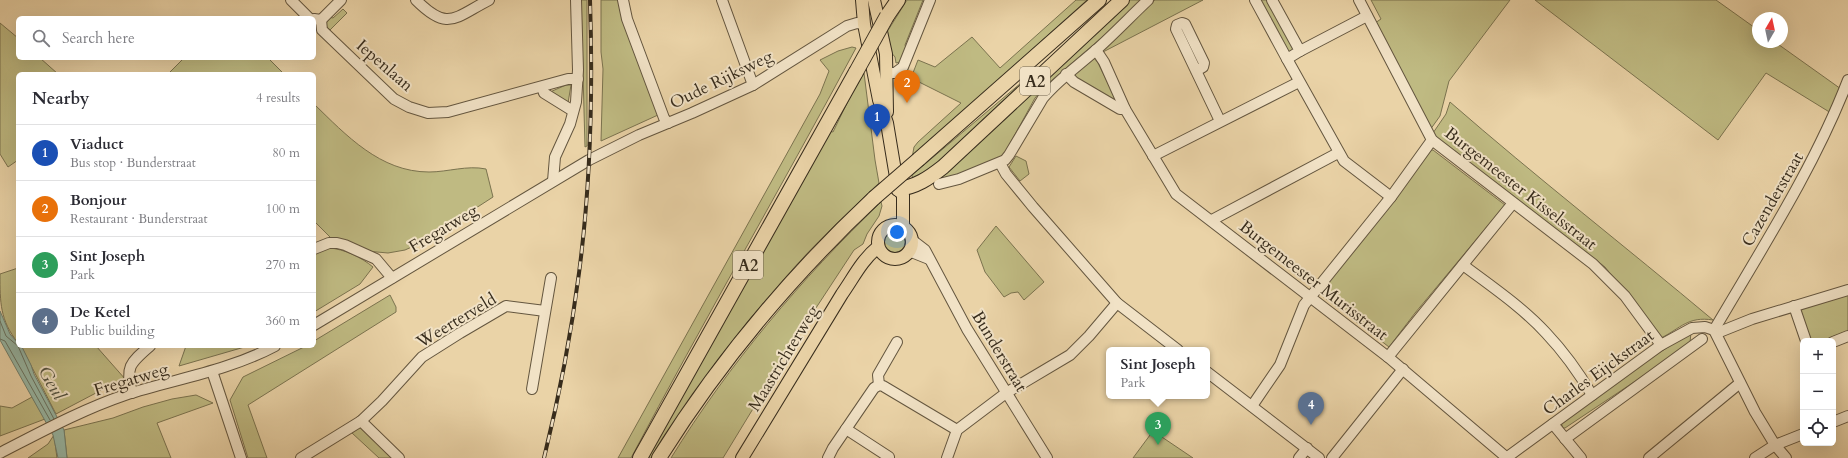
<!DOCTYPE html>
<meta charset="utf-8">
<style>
body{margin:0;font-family:Cardo,serif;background:#f7f7f7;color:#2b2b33}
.controls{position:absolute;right:12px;bottom:12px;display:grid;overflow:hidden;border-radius:6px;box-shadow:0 4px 16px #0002}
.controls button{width:36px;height:36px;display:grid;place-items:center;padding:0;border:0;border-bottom:1px solid #e1e1e2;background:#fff;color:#2b2b33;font:20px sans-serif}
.compass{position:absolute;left:1752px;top:12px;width:36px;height:36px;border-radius:50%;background:#fff;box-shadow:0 4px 16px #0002;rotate:9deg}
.you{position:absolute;left:897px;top:232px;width:14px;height:14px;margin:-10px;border:3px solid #fff;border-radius:50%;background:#1a73e8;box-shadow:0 0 0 6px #1a73e833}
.badge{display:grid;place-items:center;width:26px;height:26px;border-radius:50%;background:#0b8043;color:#fff;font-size:13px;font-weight:700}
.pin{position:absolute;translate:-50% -33px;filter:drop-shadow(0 1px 2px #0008)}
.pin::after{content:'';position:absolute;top:21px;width:14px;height:12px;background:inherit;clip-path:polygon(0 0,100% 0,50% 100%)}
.popup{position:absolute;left:1106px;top:347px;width:104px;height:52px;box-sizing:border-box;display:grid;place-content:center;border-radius:6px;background:#fff;filter:drop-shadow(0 1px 3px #0005);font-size:13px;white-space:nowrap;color:#7c7c81}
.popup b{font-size:15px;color:#2b2b33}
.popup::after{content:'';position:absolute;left:50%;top:100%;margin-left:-8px;border:8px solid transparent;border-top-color:#fff}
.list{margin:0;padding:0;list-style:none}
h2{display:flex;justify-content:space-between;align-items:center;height:52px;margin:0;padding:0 16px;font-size:17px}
h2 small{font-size:13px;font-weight:400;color:#7c7c81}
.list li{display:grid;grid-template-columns:26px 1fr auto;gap:12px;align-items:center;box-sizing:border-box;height:56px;padding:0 16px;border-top:1px solid #e1e1e2}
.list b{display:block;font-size:15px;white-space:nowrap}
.list p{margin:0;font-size:13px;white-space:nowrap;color:#7c7c81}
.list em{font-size:13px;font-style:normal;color:#7c7c81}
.icon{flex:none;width:22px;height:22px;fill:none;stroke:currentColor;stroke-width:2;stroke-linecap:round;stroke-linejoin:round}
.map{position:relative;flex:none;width:1848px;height:458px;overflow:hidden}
.search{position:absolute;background:#fff;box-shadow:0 4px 16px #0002;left:16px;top:16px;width:300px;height:44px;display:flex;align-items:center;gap:10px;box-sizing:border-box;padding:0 14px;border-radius:6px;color:#7c7c81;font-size:15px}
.panel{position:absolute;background:#fff;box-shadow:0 4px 16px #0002;left:16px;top:72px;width:300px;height:276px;border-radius:6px}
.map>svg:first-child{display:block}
.green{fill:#bfba82;stroke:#7b734f}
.water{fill:#98b8a6;stroke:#71806f}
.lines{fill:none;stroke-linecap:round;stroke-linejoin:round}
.shore{stroke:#687261;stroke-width:1}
.minor-casing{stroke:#64563f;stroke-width:12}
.major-casing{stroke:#372c1c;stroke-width:14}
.highway-casing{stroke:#372c1c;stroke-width:16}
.minor{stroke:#f1e2c6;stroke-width:10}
.major{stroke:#ead3a7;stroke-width:12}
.highway{stroke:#ead3a7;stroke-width:14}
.rail-casing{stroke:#372c1c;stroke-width:4}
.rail{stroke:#f1e2c6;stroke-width:2.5;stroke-dasharray:8;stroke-linecap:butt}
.highway-bridge-casing{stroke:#372c1c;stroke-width:16;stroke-linecap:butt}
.highway-bridge{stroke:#ead3a7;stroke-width:14}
.labels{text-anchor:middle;stroke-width:4;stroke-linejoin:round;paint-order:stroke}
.shield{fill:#f1e2c6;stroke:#6f634f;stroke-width:1}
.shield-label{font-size:16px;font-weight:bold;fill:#372c1c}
.street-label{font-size:17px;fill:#372c1c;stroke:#f1e2c6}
.water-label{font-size:18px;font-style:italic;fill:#4f4f3e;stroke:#f1e2c6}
</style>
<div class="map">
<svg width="1848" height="458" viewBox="0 0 1848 458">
<rect width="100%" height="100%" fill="#ead3a7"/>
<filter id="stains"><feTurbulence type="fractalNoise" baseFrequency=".005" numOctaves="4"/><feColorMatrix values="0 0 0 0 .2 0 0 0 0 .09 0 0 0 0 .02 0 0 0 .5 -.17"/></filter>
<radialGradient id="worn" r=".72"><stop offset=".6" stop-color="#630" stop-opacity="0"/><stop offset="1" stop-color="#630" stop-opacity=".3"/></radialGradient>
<g class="green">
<path d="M581,0H587V146L585,147Z"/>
<path d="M601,0H618L658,115L601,141L603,69L601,52Z"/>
<path d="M907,0H923L905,45L906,48L900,62L896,63L895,57L890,51L887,32Z"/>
<path d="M1076,0H1087L912,158L914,147L918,142L961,103L911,78L918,60L935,67L972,37L1000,68Z"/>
<path d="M1126,0H1142L1107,33L1045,86L1035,98L1001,160L952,177L933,179Z"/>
<path d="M1155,0H1203L1103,52L1102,49Z"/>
<path d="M1258,0H1269L1296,50L1288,54Z"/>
<path d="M1371,0H1510L1449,81L1440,116L1430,130L1375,23L1381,19Z"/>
<path d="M1535,0H1716L1758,30V42H1775L1841,89L1831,113L1766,73L1718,140Z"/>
<path d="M343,9L347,13L330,30L325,25V22L329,17L333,18Z"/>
<path d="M0,23L18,38V58H40L58,74H18V160L8,167L0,154Z"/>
<path d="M852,47L856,48C782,186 704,320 631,458H618L820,94L829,71L820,60L838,51Z"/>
<path d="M184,58H268L284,74H168Z"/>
<path d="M1094,58L1098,63L1115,97L1114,100L1076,79L1074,74Z"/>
<path d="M1047,61L941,165L913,182L912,175Z"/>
<path d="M864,73L875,160L879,183C847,214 814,244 785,278C736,333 690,394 652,458H647L829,131L833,132L850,97Z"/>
<path d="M566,85H571L568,103L550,92Z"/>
<path d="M1450,102C1536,177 1626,247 1713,320C1688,316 1681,328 1661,338L1605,267L1491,179L1437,139L1433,133L1446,114Z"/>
<path d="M314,104C346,135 380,172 429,172C448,172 467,165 486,169L493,197L425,241L405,250L388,253L366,251L331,238L314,221Z"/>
<path d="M1429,150H1433L1505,205L1415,313L1389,347L1320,294Z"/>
<path d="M1016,156L1026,161L1029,174L1020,181L1009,167Z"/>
<path d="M881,202L882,206L879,216L867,234L863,244L854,250L793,343L723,458H671C729,364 801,279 881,202Z"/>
<path d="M996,226L1044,282L1024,300L1018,292L1011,293L1004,297L985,272L977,250Z"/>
<circle cx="894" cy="242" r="11"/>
<path d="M329,248C344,249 361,257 373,267L360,284L314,312V253Z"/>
<path d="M18,268V343C0,320 0,303 0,274Z"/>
<path d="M1848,293V331L1821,341H1810L1799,308Z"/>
<path d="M390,295L396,307V312L248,405L267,458H248L230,400L243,377L306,346H314V341Z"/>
<path d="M1691,332L1690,343L1685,348L1565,428H1563L1560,420L1636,368Z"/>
<path d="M21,346H96L126,380L113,384L56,414Z"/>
<path d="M186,346H248L179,366Z"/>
<path d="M196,395L213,403L157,423L171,458H67L64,430L113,418L143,407L172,399Z"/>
<path d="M32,397L45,419L0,436V406L12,408Z"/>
<path d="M360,427L365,431L393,458H379L352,433Z"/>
<path d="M1153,431L1193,458H1133Z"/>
<path d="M54,435L57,458H28L48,444Z"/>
</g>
<path class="water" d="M0,311L10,334L18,343V346L22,347L31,365L34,374L64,430L67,458H58L53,435L0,340Z"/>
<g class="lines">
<g class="shore">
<path d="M0,321L6,336L18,346L31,376L54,419"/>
<path d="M0,339L5,341L50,420"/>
</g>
<defs>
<g id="minor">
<path d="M291,0L309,18"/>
<path d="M416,0C448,32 454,18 489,0"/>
<path d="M623,0L627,19L664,118L668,123"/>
<path d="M722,0L753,85"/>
<path d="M1255,0L1287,59L1300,51L1272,0"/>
<path d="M1359,0L1432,140L1593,264L1625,296L1661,345"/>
<path d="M314,19L321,20L322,30L394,99L409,107L428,113L448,112L568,79H578"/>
<path d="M321,20L341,0"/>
<path d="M1096,50L1104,62L1125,109L1176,194L1388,357L1506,457"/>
<path d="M1300,51L1367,16"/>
<path d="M1287,59L1344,161L1391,197"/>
<path d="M1196,71L1203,67L1204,63L1185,24L1182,23L1177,25L1176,29L1220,121"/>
<path d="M886,73H895L903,67L930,0"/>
<path d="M1066,74L1074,82L1120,109H1125"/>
<path d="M542,87L544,93L573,111"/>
<path d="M1153,156L1299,82"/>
<path d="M1000,163L1006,174L1033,207L1117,303L1178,350"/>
<path d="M553,181L555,157L570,124L576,102L578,70L576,0"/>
<path d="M939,184L959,179L1005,160L1009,155L1043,98C1059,79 1078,66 1096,50C1114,34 1131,16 1148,0"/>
<path d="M1212,220L1338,153"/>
<path d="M912,240L925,250L967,329L1047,458"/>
<path d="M314,249L329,243H337L345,245L376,259L392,278"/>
<path d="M909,251L929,259"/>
<path d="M1463,265C1491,286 1522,307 1546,333C1564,352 1579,373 1592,395"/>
<path d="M1794,306L1806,341"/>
<path d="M314,325L589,160L639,135L692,113L753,85L847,26L857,23L864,24"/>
<path d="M1714,330C1762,248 1814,168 1848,80"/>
<path d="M1714,330L1755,412L1775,445L1786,458"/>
<path d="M1717,333L1752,319L1848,290"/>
<path d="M1833,342L1848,336"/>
<path d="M1388,357L1513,203"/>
<path d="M212,371L241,458"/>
<path d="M1207,372L1319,458"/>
<path d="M879,385L878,375L897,342"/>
<path d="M532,389L551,278"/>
<path d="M132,393C125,367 130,363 150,346"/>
<path d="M1252,406L1280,365L1304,305L1391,197L1432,140"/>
<path d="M361,421L399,458"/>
<path d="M1833,422L1848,416"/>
<path d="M1553,424L1581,458"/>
<path d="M846,429L889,457"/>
<path d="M1565,439L1702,339"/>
<path d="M0,453C41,432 81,410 125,395C175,379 228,371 275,346"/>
<path d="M301,458L361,421L382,401L422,357L460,333L506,306L545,311"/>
<path d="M828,458L833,448L874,388L879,385L883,386L957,430"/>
<path d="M947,458L957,430L1006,393L1070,355L1089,336L1117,303"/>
<path d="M1299,458L1307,448"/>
<path d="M1332,458L1403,369"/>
<path d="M1506,458L1661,345L1692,328L1705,327L1714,330"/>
<path d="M1649,458L1740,383"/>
<path d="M1755,458L1775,445L1803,434"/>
</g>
<g id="major">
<path d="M862,0L864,24L879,100L887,123L898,189L903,195V227"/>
<path d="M874,0L886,54L887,112"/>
<circle cx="895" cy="242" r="17"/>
<path d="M742,458L842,294C854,277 861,261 878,247"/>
</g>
<g id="highway">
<path d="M887,16L898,0"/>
<path d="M919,159L1099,0"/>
<path d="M898,189C916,187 929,178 943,167L1122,0"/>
<path d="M640,458L856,72"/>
<path d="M659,458C719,362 792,275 874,198"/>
</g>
</defs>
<use href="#minor" class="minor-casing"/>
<use href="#major" class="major-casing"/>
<use href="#highway" class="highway-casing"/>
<use href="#minor" class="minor"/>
<use href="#major" class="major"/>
<use href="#highway" class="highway"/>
<defs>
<path id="rail" d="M544,458C559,397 571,335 579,273C591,182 593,91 590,0"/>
</defs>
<use href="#rail" class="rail-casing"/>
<use href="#rail" class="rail"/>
<defs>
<g id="highway-bridge">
<path d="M856,72L887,16"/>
<path d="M874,198L919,159"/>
</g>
</defs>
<use href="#highway-bridge" class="highway-bridge-casing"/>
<use href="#highway-bridge" class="highway-bridge"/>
</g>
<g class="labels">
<g class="shield">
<rect x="1020" y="67" width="30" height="28" rx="3"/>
<rect x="733" y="251" width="30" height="28" rx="3"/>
</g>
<g class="shield-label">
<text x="1035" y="87">A2</text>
<text x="748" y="271">A2</text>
</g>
<g class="street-label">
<text transform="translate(385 65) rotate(41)" y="6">Iepenlaan</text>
<text transform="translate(721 79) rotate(-26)" y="6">Oude Rijksweg</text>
<text transform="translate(1521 188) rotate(38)" y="6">Burgemeester Kisselsstraat</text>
<text transform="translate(1772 199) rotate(-60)" y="6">Cazenderstraat</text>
<text transform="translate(443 228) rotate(-31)" y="6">Fregatweg</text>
<text transform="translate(1314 280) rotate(38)" y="6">Burgemeester Murisstraat</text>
<text transform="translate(456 320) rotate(-31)" y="6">Weerterveld</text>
<text transform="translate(1000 351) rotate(59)" y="6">Bunderstraat</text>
<text transform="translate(783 358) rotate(-59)" y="6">Maastrichterweg</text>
<text transform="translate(1598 372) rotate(-36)" y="6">Charles Eijckstraat</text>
<text transform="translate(131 379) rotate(-17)" y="6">Fregatweg</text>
</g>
<g class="water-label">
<text transform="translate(52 383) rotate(60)" y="6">Geul</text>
</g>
</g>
<rect width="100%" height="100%" filter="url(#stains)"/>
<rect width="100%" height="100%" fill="url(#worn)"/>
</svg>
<div class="controls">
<button>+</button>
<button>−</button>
<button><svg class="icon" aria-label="locate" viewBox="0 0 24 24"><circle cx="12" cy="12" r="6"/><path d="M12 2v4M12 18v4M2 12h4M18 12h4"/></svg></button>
</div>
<svg class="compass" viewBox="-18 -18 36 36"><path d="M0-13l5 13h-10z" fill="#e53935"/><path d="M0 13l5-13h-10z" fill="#7c7c81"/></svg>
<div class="you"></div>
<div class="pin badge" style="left:877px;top:137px;background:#1a4fb4">1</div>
<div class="pin badge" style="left:907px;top:103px;background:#e8710a">2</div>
<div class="pin badge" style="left:1158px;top:445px;background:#2e9e5b">3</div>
<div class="popup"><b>Sint Joseph</b>Park</div>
<div class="pin badge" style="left:1311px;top:425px;background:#5c6f8a">4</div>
<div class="search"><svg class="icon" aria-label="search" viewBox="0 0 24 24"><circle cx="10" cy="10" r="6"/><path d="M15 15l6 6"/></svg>Search here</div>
<section class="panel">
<h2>Nearby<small>4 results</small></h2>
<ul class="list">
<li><span class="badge" style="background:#1a4fb4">1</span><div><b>Viaduct</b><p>Bus stop · Bunderstraat</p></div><em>80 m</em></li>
<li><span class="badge" style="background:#e8710a">2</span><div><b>Bonjour</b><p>Restaurant · Bunderstraat</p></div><em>100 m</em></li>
<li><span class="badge" style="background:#2e9e5b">3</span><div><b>Sint Joseph</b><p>Park</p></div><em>270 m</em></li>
<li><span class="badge" style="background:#5c6f8a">4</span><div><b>De Ketel</b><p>Public building</p></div><em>360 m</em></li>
</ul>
</section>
</div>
